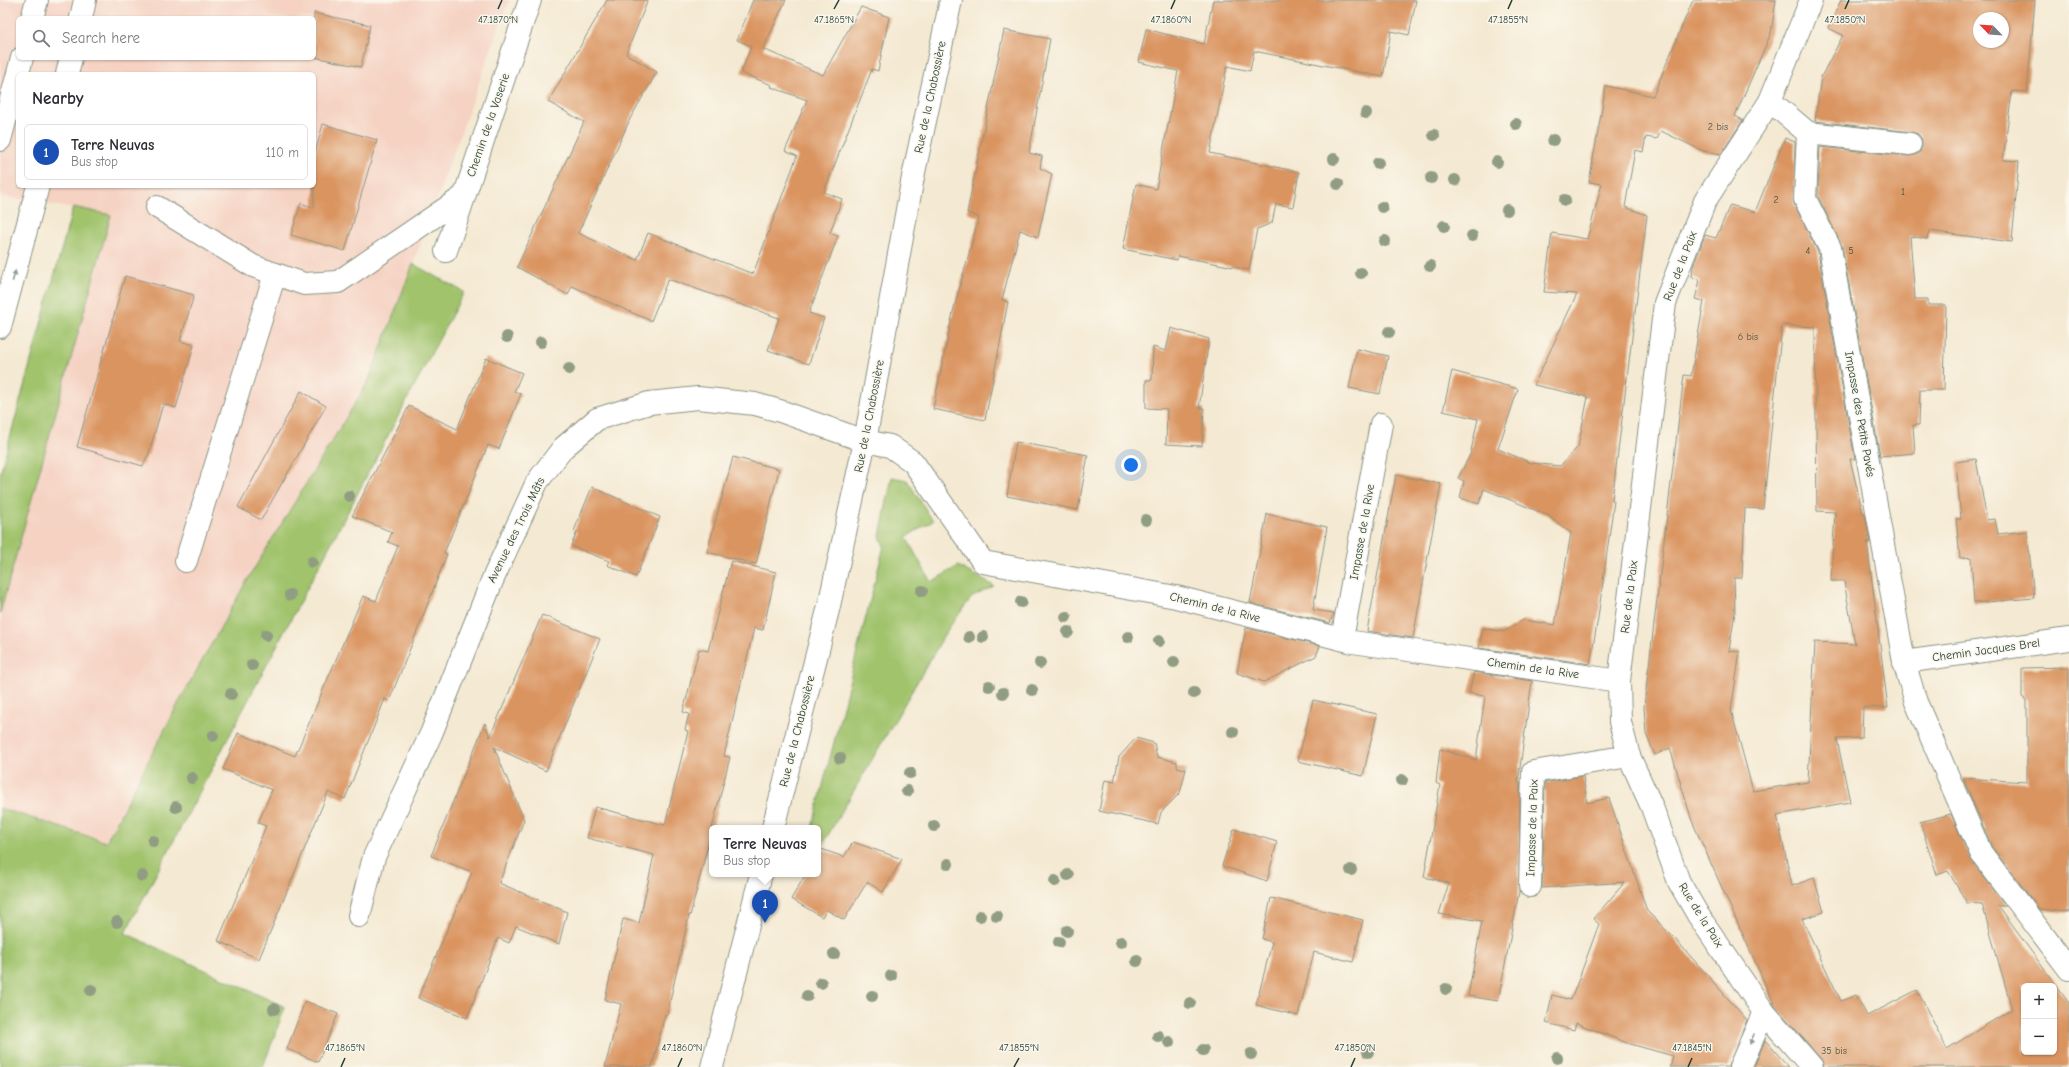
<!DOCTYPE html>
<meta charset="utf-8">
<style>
body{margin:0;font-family:"Comic Neue",sans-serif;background:#f2f2f3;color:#2b2b33}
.controls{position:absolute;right:12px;bottom:12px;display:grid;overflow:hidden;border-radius:6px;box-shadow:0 1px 3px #0004}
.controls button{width:36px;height:36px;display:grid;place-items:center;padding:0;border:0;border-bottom:1px solid #e1e1e2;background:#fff;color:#2b2b33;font:20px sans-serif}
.compass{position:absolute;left:1973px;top:12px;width:36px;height:36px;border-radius:50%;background:#fff;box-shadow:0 1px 3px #0004;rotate:295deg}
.you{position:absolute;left:1131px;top:465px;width:14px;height:14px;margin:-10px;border:3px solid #fff;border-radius:50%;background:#1a73e8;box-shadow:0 0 0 6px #1a73e833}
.badge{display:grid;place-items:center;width:26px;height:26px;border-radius:50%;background:#111827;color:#fff;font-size:13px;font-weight:700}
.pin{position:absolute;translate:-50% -33px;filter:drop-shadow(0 1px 2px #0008)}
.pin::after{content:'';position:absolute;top:21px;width:14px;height:12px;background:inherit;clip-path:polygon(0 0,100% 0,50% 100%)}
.popup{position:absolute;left:709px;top:825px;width:112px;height:52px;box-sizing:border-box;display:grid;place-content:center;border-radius:6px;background:#fff;filter:drop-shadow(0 1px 3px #0005);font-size:13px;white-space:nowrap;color:#7c7c81}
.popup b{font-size:15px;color:#2b2b33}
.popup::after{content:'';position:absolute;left:50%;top:100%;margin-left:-8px;border:8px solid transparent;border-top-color:#fff}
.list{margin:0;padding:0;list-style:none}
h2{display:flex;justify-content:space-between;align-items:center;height:52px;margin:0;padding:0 16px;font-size:17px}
h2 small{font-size:13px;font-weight:400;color:#7c7c81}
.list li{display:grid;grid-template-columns:26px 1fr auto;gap:12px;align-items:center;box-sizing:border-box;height:56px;margin:0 8px 8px;padding:0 8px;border:1px solid #e1e1e2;border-radius:6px}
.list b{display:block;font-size:15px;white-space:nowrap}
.list p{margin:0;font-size:13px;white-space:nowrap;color:#7c7c81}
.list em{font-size:13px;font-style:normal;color:#7c7c81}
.icon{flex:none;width:22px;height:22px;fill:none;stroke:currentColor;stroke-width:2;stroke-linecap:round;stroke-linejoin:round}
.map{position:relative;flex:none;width:2069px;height:1067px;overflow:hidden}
.search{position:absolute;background:#fff;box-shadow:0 1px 3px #0004;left:16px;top:16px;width:300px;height:44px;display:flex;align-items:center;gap:10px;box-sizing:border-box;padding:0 14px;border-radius:6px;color:#7c7c81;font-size:15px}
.panel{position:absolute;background:#fff;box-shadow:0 1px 3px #0004;left:16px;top:72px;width:300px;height:116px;border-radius:6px}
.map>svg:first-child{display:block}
.built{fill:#f5d2c2;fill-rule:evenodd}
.green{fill:#a0c36c;stroke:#608050}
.building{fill:#da9460;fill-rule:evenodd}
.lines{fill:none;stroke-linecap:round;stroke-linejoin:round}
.minor-casing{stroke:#8a9383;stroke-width:24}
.major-casing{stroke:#8a9383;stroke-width:24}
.minor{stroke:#fff;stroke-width:22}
.major{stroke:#fff;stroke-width:22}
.tree{fill:#909d83}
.oneway{fill:#8f9e9a}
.ticks{fill:none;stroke:#1f3d34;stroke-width:1.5}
.labels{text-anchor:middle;stroke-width:3;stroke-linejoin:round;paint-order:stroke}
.number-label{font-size:10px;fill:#4e533f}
.street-label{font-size:12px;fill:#1f3d34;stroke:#fbf7ec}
.ticks-label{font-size:10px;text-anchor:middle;fill:#1f3d34;stroke:#fbf7ec;stroke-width:3;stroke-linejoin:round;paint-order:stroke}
</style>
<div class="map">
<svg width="2069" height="1067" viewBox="0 0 2069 1067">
<rect width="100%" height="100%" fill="#fbf7ec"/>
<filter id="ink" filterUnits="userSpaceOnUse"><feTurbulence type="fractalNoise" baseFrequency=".025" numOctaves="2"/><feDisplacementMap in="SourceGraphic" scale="8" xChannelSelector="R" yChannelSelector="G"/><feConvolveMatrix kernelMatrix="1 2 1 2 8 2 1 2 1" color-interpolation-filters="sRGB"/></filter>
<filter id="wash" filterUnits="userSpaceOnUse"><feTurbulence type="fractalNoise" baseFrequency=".012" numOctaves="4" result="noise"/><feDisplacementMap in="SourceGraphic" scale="16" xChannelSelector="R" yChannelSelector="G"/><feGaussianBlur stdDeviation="0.9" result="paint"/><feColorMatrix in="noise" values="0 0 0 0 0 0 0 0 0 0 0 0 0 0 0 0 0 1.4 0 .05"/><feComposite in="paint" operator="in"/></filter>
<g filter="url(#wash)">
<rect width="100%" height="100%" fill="#f4e9d2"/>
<path class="built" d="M0,0H509L413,264L368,382L246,582L179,702L106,842L0,808L1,610L111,215L0,196ZM18,18H314V58H18ZM18,74H314V186H18Z"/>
<g class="green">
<path d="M73,207L111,215L0,613V474Z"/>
<path d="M413,264L464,292L125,933L285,1007L263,1067H0V808L106,842L179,702L246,582L368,382Z"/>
<path d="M892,477L907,480L933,521L906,537L931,582L958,566L994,586L971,598L948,629L820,849L818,847V828H812L884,546L880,536Z"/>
</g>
<g id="blocks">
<g class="building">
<path d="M607,0H648L626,54L657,72L631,117L578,233L637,260L648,233L753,274L797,156L785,151L807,100L771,87L772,85L741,73L751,46L737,40L753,0H786L763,49L823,75L861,7L889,17L878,71L872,69L824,192L842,199L830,233L838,236L809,313L824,318L809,364L768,350L779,318L668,279L651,321L572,286L568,295L517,267L584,122L548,102Z"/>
<path d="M1213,0H1416L1409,35L1391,31L1383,77L1254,51L1250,71L1227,66L1210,153L1299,172L1293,207L1276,204L1272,223L1257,229L1249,270L1178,256L1177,260L1123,249L1136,184L1156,189L1178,71L1139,62L1146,29L1204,44Z"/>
<path d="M1693,0H1776L1771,33L1735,116L1743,120L1721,154L1703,151L1661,131L1657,139L1646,137L1643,152L1635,150L1625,207L1647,215L1612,500L1614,501L1598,618L1590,664L1479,648L1483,628L1504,632L1523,620L1555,625L1571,533L1547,515L1484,489L1479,504L1460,498L1464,481L1458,478L1470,455L1478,419L1443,411L1452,371L1518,389L1498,449L1531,463L1560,466L1578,447L1588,397L1534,385L1577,294L1544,292L1552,233L1587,239L1602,184L1589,182L1606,86L1653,96Z"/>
<path d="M1841,0H2035L2027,92L2012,91L2003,160L2019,161L2012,242L1929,231L1927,239L1910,236L1915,299H1928V305H1946L1944,390H1920L1919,425H1913L1915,453L1880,456L1842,246L1818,196L1820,147L1909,156L1915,155L1920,152L1922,146V139L1918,134L1911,132L1815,121L1821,77L1843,35L1828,28ZM1979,18H2003V42H1979Z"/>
<path d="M314,13L370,25L361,67L314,57Z"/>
<path d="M1004,30L1050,39L1029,153L1042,156L1040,168L1052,174L1038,237L1020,230L1002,300L1008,302L985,420L933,409L953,312L979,217L967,213Z"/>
<path d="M323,124L377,140L345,251L291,235L301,203L314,208V157Z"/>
<path d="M1785,138L1795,142L1794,204L1818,252L1855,459H1850L1863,514H1865L1870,542H1867L1888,708L1863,707L1862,738L1837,739L1850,802L1777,815L1792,886L1814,878L1824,912L1802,919L1841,1001L1856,995L1867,1016L1917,990L1947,1049L2012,1009L1982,904L1967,903L1948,871L1937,875L1920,822L1951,814L1971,860L2006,906H1998L2069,1003V1067H1824L1821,1059L1775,1006L1692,821L1670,748L1655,755L1646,734L1644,707L1684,375L1691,376L1704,301L1695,299L1700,280L1692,277L1693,267L1705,235L1716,238L1730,205L1755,212ZM1782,325L1815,327L1817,511L1835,512L1831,581H1844L1855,644L1815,642L1808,782L1753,791L1731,710L1740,652L1729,651L1735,612L1734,578H1742L1745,508L1763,509ZM2024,986H2054V1052H2024Z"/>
<path d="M125,276L194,295L180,341L194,345L176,408L163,404L148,456H147L143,466L77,447Z"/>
<path d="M1171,328L1209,339L1199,408H1204L1202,446L1166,444L1167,409L1146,408V380H1152L1153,347L1166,351Z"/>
<path d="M1357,349L1388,356L1380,394L1349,388Z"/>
<path d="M486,358L522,373L514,392L521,394L499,449L488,445L444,553L447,554L414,639L389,701L385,699L345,799L328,792L259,959L218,941L266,826L258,823L272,790L223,769L238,733L295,756L363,596L376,601L398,546L388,542L392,532L352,516L409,406L457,429Z"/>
<path d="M301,391L326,406L261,520L238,507Z"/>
<path d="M1016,442L1088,455L1078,510L1007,496Z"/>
<path d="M733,457L779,469L756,564L707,552Z"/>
<path d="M1976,459L1987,520L1995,519L1998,534L2027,531L2034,598L1974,603L1971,557L1960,558L1956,519H1961L1956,462Z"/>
<path d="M1396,475L1441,484L1413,638L1367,631Z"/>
<path d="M592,487L660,517L636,577L607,565L609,561L571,546L577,532L574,531Z"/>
<path d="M1267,514L1327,527L1313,610L1334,613L1330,623L1250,603Z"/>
<path d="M731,561L776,572L763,630L754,628L724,756L730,757L690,916L689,915L667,1015L665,1014L652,1067H605L621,1004L605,1000L623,919L639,923L654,855L587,838L595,807L665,825L688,731L685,730L689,714L683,712L699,649L708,651Z"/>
<path d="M542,615L600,639L546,771L494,747L524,820L499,883L567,912L559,944L516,926L509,943L498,938L467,1018L418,998L472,872L431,856L485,723L490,737Z"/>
<path d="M1246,628L1320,646L1316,656L1264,682L1237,673Z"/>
<path d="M2069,667V912L2039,909L1992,847L1963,778L2027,782V700L2022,697V668Z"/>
<path d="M1474,672L1532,681L1518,782H1520L1519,892L1498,1001L1468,996L1482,921L1439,914L1449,883L1424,877L1440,785L1436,783L1440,749L1476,760L1485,696L1469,693Z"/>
<path d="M1313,700L1377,714L1363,776L1298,761Z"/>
<path d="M1136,738L1154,743L1157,757L1177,762V767L1186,769L1180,793L1161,812L1158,824L1099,811L1105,780L1114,782L1119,757Z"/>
<path d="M1583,776L1587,803L1609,798L1647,911L1676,940L1747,1020L1728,1067H1670L1673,1056L1627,1043L1576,1023L1574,1030L1546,1023L1552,995L1571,1000L1599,924L1593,919L1625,882L1542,888L1545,783Z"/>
<path d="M1234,829L1277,842L1267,881L1222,866Z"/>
<path d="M853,842L902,859L883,892L867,882L844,920L827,910L822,917L791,899L806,874H818V848L844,857Z"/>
<path d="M1271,898L1363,920L1353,962L1314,952L1298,1016L1256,1005L1272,942L1262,939Z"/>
<path d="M305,1001L338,1014L318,1062L287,1049Z"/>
<path d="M1765,1040L1789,1067H1754Z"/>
</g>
</g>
</g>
<g filter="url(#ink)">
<use href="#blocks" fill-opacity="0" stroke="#8a9383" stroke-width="1"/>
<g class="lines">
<defs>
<g id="minor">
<path d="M1811,0L1770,101L1705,201L1665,303L1619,681L1620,722L1629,756L1652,807L1679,882L1698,915L1764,1012L1812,1067"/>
<path d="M1770,101L1808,133L1805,199L1830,248L1904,662L1916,702L1981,853L2069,969"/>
<path d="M1808,133L1910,144"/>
<path d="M157,207L253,266L304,284L338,282L464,196"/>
<path d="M446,251L530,0"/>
<path d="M186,561L275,274"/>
<path d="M1342,639L1381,424"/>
<path d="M1904,662L2069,639"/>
<path d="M773,828L829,606L865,441L913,177L951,0"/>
<path d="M1530,886L1533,772L1629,756"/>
<path d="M359,916L374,857L431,734L492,581L537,482L563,448L597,419L649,403L698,398L755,404L780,411L865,441L890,446L913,462L983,562L1176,597L1353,642L1619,681"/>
<path d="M712,1067L761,874"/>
<path d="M1740,1067L1764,1012"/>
</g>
<g id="major">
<path d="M32,18L37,0"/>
<path d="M81,18L85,0"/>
<path d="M67,74L71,58"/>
<path d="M0,140L22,58"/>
<path d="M0,327L38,186"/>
</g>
</defs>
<use href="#minor" class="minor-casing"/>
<use href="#major" class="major-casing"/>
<use href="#minor" class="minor"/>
<use href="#major" class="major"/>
</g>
<g class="tree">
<circle cx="1366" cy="113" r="6"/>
<circle cx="1516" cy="124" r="6"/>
<circle cx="1434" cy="135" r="6"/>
<circle cx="1553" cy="140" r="6"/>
<circle cx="1334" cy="159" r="6"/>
<circle cx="1497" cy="162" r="6"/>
<circle cx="1378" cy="163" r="6"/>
<circle cx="1431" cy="178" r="6"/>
<circle cx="1455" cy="180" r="6"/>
<circle cx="1338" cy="184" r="6"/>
<circle cx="1565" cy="200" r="6"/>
<circle cx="1382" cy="207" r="6"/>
<circle cx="1507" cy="210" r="6"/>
<circle cx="1444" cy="226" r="6"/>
<circle cx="1472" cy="236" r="6"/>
<circle cx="1385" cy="241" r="6"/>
<circle cx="1430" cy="266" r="6"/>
<circle cx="1361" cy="273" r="6"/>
<circle cx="1389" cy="332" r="6"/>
<circle cx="507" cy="337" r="6"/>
<circle cx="541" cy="342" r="6"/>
<circle cx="569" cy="369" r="6"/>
<circle cx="349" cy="496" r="6"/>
<circle cx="1146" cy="520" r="6"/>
<circle cx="312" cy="562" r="6"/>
<circle cx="922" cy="591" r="6"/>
<circle cx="290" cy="595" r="6"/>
<circle cx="1021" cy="602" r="6"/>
<circle cx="1066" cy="617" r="6"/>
<circle cx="1068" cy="632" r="6"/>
<circle cx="266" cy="635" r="6"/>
<circle cx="969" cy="637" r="6"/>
<circle cx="983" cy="637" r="6"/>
<circle cx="1128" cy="637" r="6"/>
<circle cx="1159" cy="641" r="6"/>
<circle cx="1174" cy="662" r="6"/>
<circle cx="1040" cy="663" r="6"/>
<circle cx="252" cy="665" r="6"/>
<circle cx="989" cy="686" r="6"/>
<circle cx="1032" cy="690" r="6"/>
<circle cx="1003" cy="693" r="6"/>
<circle cx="1194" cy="693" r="6"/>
<circle cx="231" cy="694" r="6"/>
<circle cx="1233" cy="732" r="6"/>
<circle cx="213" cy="736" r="6"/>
<circle cx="840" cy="758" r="6"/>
<circle cx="910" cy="773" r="6"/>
<circle cx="192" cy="778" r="6"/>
<circle cx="1402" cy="780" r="6"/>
<circle cx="907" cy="791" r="6"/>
<circle cx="176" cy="807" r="6"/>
<circle cx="934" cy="826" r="6"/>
<circle cx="153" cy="841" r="6"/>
<circle cx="948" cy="864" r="6"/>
<circle cx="1351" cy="870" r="6"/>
<circle cx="1068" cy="875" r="6"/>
<circle cx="142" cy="876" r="6"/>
<circle cx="1055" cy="881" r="6"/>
<circle cx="980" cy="916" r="6"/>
<circle cx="997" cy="916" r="6"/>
<circle cx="117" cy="922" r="6"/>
<circle cx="1067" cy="931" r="6"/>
<circle cx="1059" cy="942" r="6"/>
<circle cx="1121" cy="942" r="6"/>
<circle cx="834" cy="954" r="6"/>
<circle cx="1137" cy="961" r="6"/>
<circle cx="891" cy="976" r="6"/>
<circle cx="821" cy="983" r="6"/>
<circle cx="1446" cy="989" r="6"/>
<circle cx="91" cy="990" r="6"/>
<circle cx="807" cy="996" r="6"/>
<circle cx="872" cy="996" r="6"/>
<circle cx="1190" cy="1003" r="6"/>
<circle cx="274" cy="1009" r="6"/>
<circle cx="1158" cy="1036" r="6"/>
<circle cx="1169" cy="1042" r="6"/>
<circle cx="1203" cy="1050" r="6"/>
<circle cx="1368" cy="1052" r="6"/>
<circle cx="1251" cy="1054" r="6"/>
<circle cx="1557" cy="1058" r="6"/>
</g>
<defs><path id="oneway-solid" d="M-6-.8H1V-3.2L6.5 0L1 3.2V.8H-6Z"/></defs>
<g class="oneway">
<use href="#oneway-solid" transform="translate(14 276) rotate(-75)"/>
<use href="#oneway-solid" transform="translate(1752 1039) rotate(113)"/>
</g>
</g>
<path class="ticks" d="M498,9L502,0M834,9L839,0M1171,9L1175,0M1508,9L1512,0M1845,9L1849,0M341,1067L345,1058M678,1067L682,1058M1014,1067L1019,1058M1351,1067L1355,1058M1688,1067L1692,1058"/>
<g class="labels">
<g class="number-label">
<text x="1718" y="130">2 bis</text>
<text x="1903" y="195">1</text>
<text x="1776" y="203">2</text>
<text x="1808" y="254">4</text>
<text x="1851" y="254">5</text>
<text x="1748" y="340">6 bis</text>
<text x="1834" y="1054">35 bis</text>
</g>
<g class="street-label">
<text transform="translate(930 97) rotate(-78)" y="4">Rue de la Chabossière</text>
<text transform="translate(488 125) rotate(-71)" y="4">Chemin de la Vaserie</text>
<text transform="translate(1680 266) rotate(-69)" y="4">Rue de la Paix</text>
<text transform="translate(1860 414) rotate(80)" y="4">Impasse des Petits Pavés</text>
<text transform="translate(869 416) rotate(-79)" y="4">Rue de la Chabossière</text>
<text transform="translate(516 530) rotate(-64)" y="4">Avenue des Trois Mâts</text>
<text transform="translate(1362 532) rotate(-80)" y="4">Impasse de la Rive</text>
<text transform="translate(1629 597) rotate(-83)" y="4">Rue de la Paix</text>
<text transform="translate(1215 607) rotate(14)" y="4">Chemin de la Rive</text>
<text transform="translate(1986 650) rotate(-8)" y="4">Chemin Jacques Brel</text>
<text transform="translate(1533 668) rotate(8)" y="4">Chemin de la Rive</text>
<text transform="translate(797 731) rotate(-76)" y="4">Rue de la Chabossière</text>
<text transform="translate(1532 828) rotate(-88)" y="4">Impasse de la Paix</text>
<text transform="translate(1701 915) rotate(58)" y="4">Rue de la Paix</text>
</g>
</g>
<g class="ticks-label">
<text x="498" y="23">47.1870°N</text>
<text x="834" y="23">47.1865°N</text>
<text x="1171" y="23">47.1860°N</text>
<text x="1508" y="23">47.1855°N</text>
<text x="1845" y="23">47.1850°N</text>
<text x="345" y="1051">47.1865°N</text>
<text x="682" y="1051">47.1860°N</text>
<text x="1019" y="1051">47.1855°N</text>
<text x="1355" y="1051">47.1850°N</text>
<text x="1692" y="1051">47.1845°N</text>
</g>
</svg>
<div class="controls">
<button>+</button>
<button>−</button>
</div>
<svg class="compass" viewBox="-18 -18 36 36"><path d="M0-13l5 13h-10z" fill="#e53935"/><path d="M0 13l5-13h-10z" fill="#7c7c81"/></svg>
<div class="you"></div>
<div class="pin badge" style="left:765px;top:923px;background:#1a4fb4">1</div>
<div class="popup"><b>Terre Neuvas</b>Bus stop</div>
<div class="search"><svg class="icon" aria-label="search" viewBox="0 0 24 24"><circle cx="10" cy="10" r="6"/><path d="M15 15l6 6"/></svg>Search here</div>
<section class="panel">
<h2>Nearby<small></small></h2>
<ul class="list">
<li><span class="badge" style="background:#1a4fb4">1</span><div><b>Terre Neuvas</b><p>Bus stop</p></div><em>110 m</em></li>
</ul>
</section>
</div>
